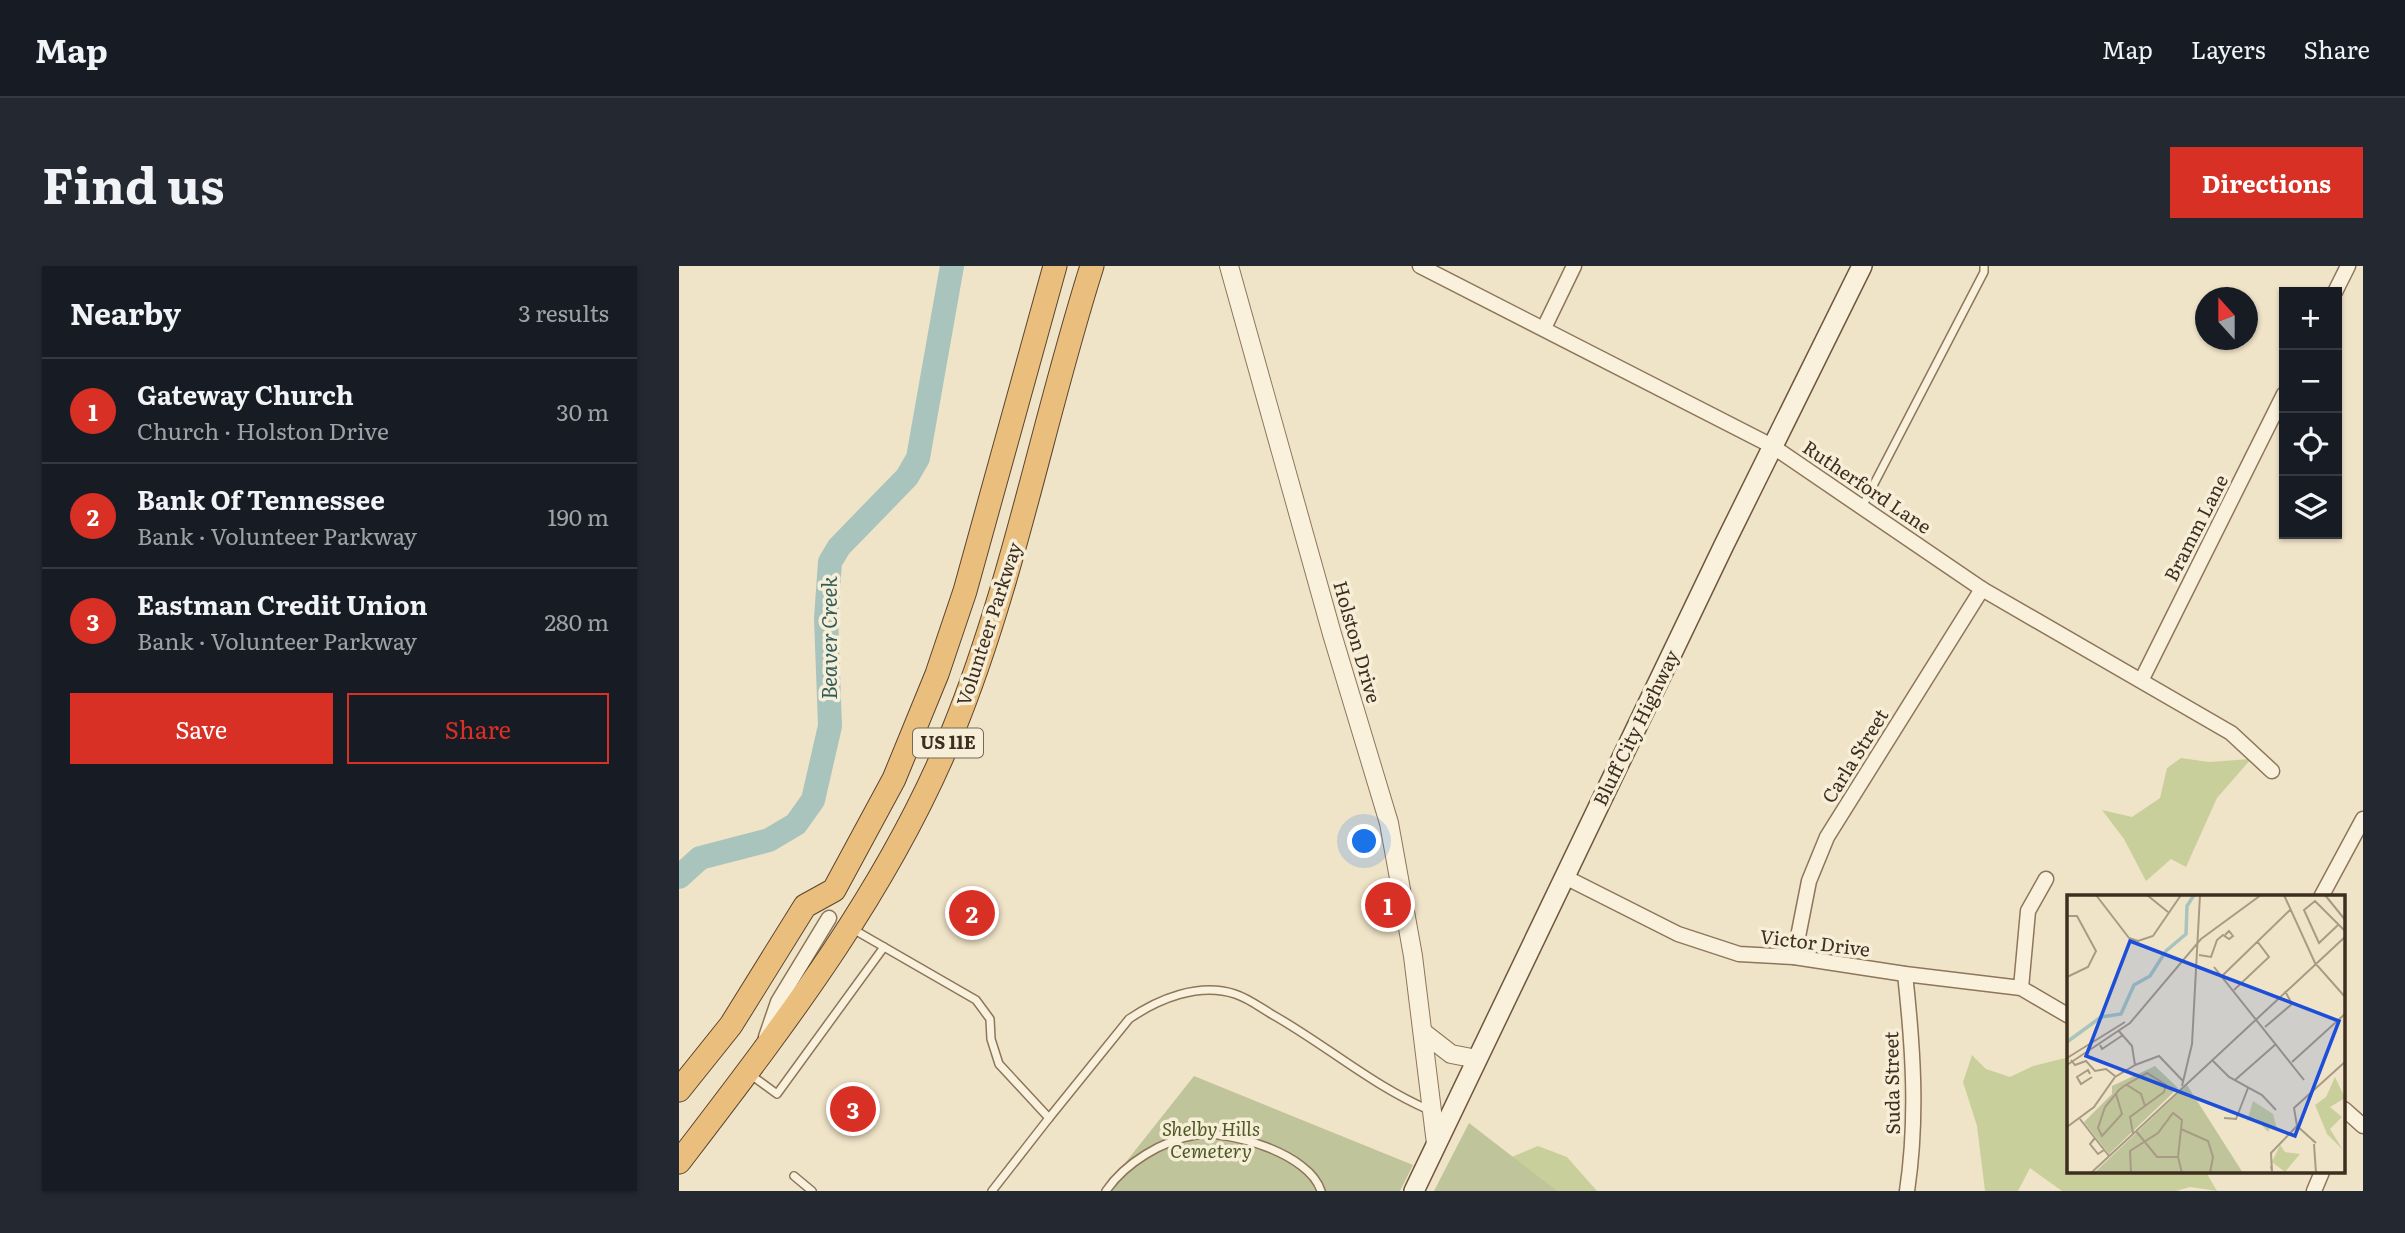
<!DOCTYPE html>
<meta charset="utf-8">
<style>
body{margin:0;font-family:Literata,serif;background:#242831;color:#f1f3f6}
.controls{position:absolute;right:21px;top:21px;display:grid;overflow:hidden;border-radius:0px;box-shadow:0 2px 5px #0004}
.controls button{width:63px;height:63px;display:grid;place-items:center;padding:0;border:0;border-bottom:2px solid #363941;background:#171b24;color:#f1f3f6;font:35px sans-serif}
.compass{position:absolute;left:1516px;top:21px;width:63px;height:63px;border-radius:50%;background:#171b24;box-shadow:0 2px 5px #0004;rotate:339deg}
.you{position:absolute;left:686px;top:576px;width:24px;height:24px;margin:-18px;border:5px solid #fff;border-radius:50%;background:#1a73e8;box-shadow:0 0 0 10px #1a73e833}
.badge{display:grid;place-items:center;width:46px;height:46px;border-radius:50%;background:#d93025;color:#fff;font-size:23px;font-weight:700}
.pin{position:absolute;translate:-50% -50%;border:4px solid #fff;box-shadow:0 2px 7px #0006}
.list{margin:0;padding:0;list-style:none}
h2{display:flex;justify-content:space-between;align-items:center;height:91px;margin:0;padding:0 28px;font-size:30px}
h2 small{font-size:23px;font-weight:400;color:#9ea1a6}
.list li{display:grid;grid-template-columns:46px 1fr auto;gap:21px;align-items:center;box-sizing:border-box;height:105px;padding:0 28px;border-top:2px solid #363941}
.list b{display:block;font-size:26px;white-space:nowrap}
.list p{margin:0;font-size:23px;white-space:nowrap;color:#9ea1a6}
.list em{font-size:23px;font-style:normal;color:#9ea1a6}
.actions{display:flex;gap:14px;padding:21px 28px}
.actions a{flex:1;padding:16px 0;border:2px solid #d93025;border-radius:0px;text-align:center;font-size:24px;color:#d93025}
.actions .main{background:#d93025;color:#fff}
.icon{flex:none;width:38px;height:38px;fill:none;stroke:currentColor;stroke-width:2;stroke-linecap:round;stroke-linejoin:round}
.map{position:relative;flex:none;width:1684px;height:925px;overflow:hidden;border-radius:0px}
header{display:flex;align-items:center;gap:42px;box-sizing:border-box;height:98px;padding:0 35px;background:#171b24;border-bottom:2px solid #363941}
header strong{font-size:33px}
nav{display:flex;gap:38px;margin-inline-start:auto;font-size:24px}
.intro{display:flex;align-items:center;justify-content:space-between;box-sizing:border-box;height:168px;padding:0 42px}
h1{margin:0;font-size:49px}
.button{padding:18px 32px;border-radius:0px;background:#d93025;color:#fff;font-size:24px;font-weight:700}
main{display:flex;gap:42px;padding:0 42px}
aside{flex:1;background:#171b24;border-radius:0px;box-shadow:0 2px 5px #0004}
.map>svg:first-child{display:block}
.green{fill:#c9cf9b}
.cemetery{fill:#bfc49a}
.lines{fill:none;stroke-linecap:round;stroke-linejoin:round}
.river{stroke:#a9c4bc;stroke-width:24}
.service-casing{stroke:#8d765c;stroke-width:10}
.minor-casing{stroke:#8d765c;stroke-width:17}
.tertiary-casing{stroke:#8d765c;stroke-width:20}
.secondary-casing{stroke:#6f573f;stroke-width:22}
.trunk-casing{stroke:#5b4430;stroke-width:25}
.service{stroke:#faf1dc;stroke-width:7}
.minor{stroke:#faf1dc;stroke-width:14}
.tertiary{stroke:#faf1dc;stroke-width:18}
.secondary{stroke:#faf1dc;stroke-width:19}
.trunk{stroke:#eabe7c;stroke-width:23}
.labels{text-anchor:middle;stroke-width:7;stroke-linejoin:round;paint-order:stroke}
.shield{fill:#f7eed8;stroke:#756857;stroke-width:2}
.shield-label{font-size:18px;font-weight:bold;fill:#3d2e20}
.street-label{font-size:19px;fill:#3d2e20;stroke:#f7eed8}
.park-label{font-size:19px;font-style:italic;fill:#4d5a26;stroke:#f7eed8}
.water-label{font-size:21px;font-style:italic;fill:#2f5d5a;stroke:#f7eed8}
.inset-river{fill:none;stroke:#a9c4bc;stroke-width:3.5}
.inset-road{fill:none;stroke:#a89b85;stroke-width:2}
.view{fill:#1d4ed8;fill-opacity:0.15;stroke:#1d4ed8;stroke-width:3.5}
.inset-edge{fill:none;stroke:#3d2e20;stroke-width:3.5}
</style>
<header>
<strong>Map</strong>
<nav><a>Map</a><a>Layers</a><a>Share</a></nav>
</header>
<div class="intro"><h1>Find us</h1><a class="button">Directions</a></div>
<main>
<aside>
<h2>Nearby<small>3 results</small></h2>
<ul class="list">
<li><span class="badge">1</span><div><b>Gateway Church</b><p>Church · Holston Drive</p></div><em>30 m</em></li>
<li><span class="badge">2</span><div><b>Bank Of Tennessee</b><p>Bank · Volunteer Parkway</p></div><em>190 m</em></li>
<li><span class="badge">3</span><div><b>Eastman Credit Union</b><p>Bank · Volunteer Parkway</p></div><em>280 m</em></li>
</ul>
<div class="actions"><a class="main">Save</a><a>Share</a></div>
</aside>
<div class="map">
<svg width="1684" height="925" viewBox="0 0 1684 925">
<rect width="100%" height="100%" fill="#f0e4c8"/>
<g class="green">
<path d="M1502,492L1530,496L1572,493L1538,532L1507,601L1492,593L1467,615L1445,573L1423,544L1453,551L1481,532L1488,502Z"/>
<path d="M1293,789L1307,803L1331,811L1354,800L1390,791V906H1527L1538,925L1511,921L1497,925H1383L1351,902L1339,925H1306L1298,860L1284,816Z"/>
<path d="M859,880L888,891L918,925H835L828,893Z"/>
</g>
<g class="cemetery">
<path d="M515,810L734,899L721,925H424Z"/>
<path d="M790,857L878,925H755Z"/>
</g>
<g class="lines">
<path class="river" d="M0,611L21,592L90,574L117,558L134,534L151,460L147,352L151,296L160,281L228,211L239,192L273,0"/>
<defs>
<g id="service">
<path d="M1183,241L1305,6V0"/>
<path d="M172,662L297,734L311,753L312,773L320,798L370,852L313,925"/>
<path d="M72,809L98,828L205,681"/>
<path d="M370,852L450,753C479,733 520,716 556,728C569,732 582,742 594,749C647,779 694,820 750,844"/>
<path d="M115,910L133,925"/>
<path d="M427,925C446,897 484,874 517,869C551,864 631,888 642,925"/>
</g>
<g id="minor">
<path d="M741,0L1093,180L1303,323L1552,467L1593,505"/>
<path d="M1656,26L1669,0"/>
<path d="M865,62L895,0"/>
<path d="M1463,413L1605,128"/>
<path d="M886,611L999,668L1060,688L1115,691L1226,708L1342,722L1390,750"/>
<path d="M1642,631L1684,553"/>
<path d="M1115,691L1130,615L1148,571L1303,323"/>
<path d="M1226,708C1234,781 1239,852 1228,925"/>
<path d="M1342,722L1349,645L1367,613"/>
<path d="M87,771L99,736L150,652"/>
<path d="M1665,843L1684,860"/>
<path d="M1635,925L1643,906"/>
</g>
<g id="tertiary">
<path d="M550,0L653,368L710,557L734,690L757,878"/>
<path d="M745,767L772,788L798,793"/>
</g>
<path id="secondary" d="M735,925L1045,279L1183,0"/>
<g id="trunk">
<path d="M0,824L52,759L126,640L155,624L215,513L258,408L286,325L376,0"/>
<path d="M0,896C104,760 209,625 274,465C335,315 364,154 413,0"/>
</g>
</defs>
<use href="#service" class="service-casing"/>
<use href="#minor" class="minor-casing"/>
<use href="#tertiary" class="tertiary-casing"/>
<use href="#secondary" class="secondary-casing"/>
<use href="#trunk" class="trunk-casing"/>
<use href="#service" class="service"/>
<use href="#minor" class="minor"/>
<use href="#tertiary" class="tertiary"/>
<use href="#secondary" class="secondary"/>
<use href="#trunk" class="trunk"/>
</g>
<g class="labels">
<rect class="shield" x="234" y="462.5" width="70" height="29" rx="5"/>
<g class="shield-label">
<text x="269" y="483">US 11E</text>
</g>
<g class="street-label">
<text transform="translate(1188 221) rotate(34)" y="7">Rutherford Lane</text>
<text transform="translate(1517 262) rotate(-63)" y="7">Bramm Lane</text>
<text transform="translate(310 358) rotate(-72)" y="7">Volunteer Parkway</text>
<text transform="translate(678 376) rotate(74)" y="7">Holston Drive</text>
<text transform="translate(957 462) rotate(-64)" y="7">Bluff City Highway</text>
<text transform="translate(1176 490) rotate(-58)" y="7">Carla Street</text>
<text transform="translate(1136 677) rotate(7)" y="7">Victor Drive</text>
<text transform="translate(1213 817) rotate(-91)" y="7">Suda Street</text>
</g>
<g class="park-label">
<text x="532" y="870">Shelby Hills<tspan x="532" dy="22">Cemetery</tspan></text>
</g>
<g class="water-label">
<text transform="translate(151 372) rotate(-90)" y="7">Beaver Creek</text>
</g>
</g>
<g transform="translate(1388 629)">
<rect width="278" height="278" fill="#f0e4c8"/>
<path d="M268,182L278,203L263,212L275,222L263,234L276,255L260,239L248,210L259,202ZM186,206L206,219L210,234L204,232L201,237L188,223L180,226ZM213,250L218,257L233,259L218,277L205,267Z" fill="#c9cf9b"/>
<path d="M88,171L111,193L42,259L17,227L45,199V191ZM120,190L176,278H27Z" fill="#bfc49a"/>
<path class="inset-river" d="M0,147L34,122L54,119L67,90L83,81L99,56L119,39L120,11L127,0"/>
<path class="inset-road" d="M29,0L62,43L71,46L86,41L114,0M80,0L101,17M217,0L248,68L279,103M258,0L279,26M0,21H10L29,56L21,72L0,82M271,30L252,48L237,15L248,6L279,37M132,60L144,62L150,45L156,40L162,44L166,41L162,36L158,40M147,72L237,185M155,81L224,14M167,95L202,62L190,46M198,132L225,109L218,96M33,150L35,154L56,140M0,163L58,127M4,165L8,170L19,166L28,176L39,174L48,181M145,165L162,182L195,200L209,215M225,167L279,118M0,170L63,128L134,44L194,0M68,170L92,161L116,186M23,179L21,175L10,182L14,189L25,182M168,185L209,149M60,190L74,199L78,211M115,191L125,149L133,0M49,199L55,219L35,241L31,233L38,212L52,195L57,191L80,178L99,190L97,197L63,222L66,238M157,223L169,224L181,193M13,224L42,261M0,232L27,212L48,182L68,170L65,151L51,135M114,234L141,246L146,262L143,278M69,236L90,262H111M28,243L23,249L31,259L37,255M245,245L249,248L230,231L227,213L279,166M247,249L249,278M204,271L205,276L204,258L230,231M24,278L279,41M64,278L63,256L91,238L106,218L115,225L111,262L115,278"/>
<path class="view" d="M63,46L272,126L228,241L19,161Z"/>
<rect width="278" height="278" class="inset-edge"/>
</g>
</svg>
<div class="controls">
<button>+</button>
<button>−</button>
<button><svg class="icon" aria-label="locate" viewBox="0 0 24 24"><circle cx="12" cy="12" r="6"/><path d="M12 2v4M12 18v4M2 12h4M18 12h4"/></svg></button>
<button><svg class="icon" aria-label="layers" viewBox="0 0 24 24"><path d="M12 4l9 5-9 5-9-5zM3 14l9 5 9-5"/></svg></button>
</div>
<svg class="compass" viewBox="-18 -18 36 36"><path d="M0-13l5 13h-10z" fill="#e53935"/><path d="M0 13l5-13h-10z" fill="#9ea1a6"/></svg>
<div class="you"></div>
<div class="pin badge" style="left:709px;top:639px">1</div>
<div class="pin badge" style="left:293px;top:647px">2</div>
<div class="pin badge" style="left:174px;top:843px">3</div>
</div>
</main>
